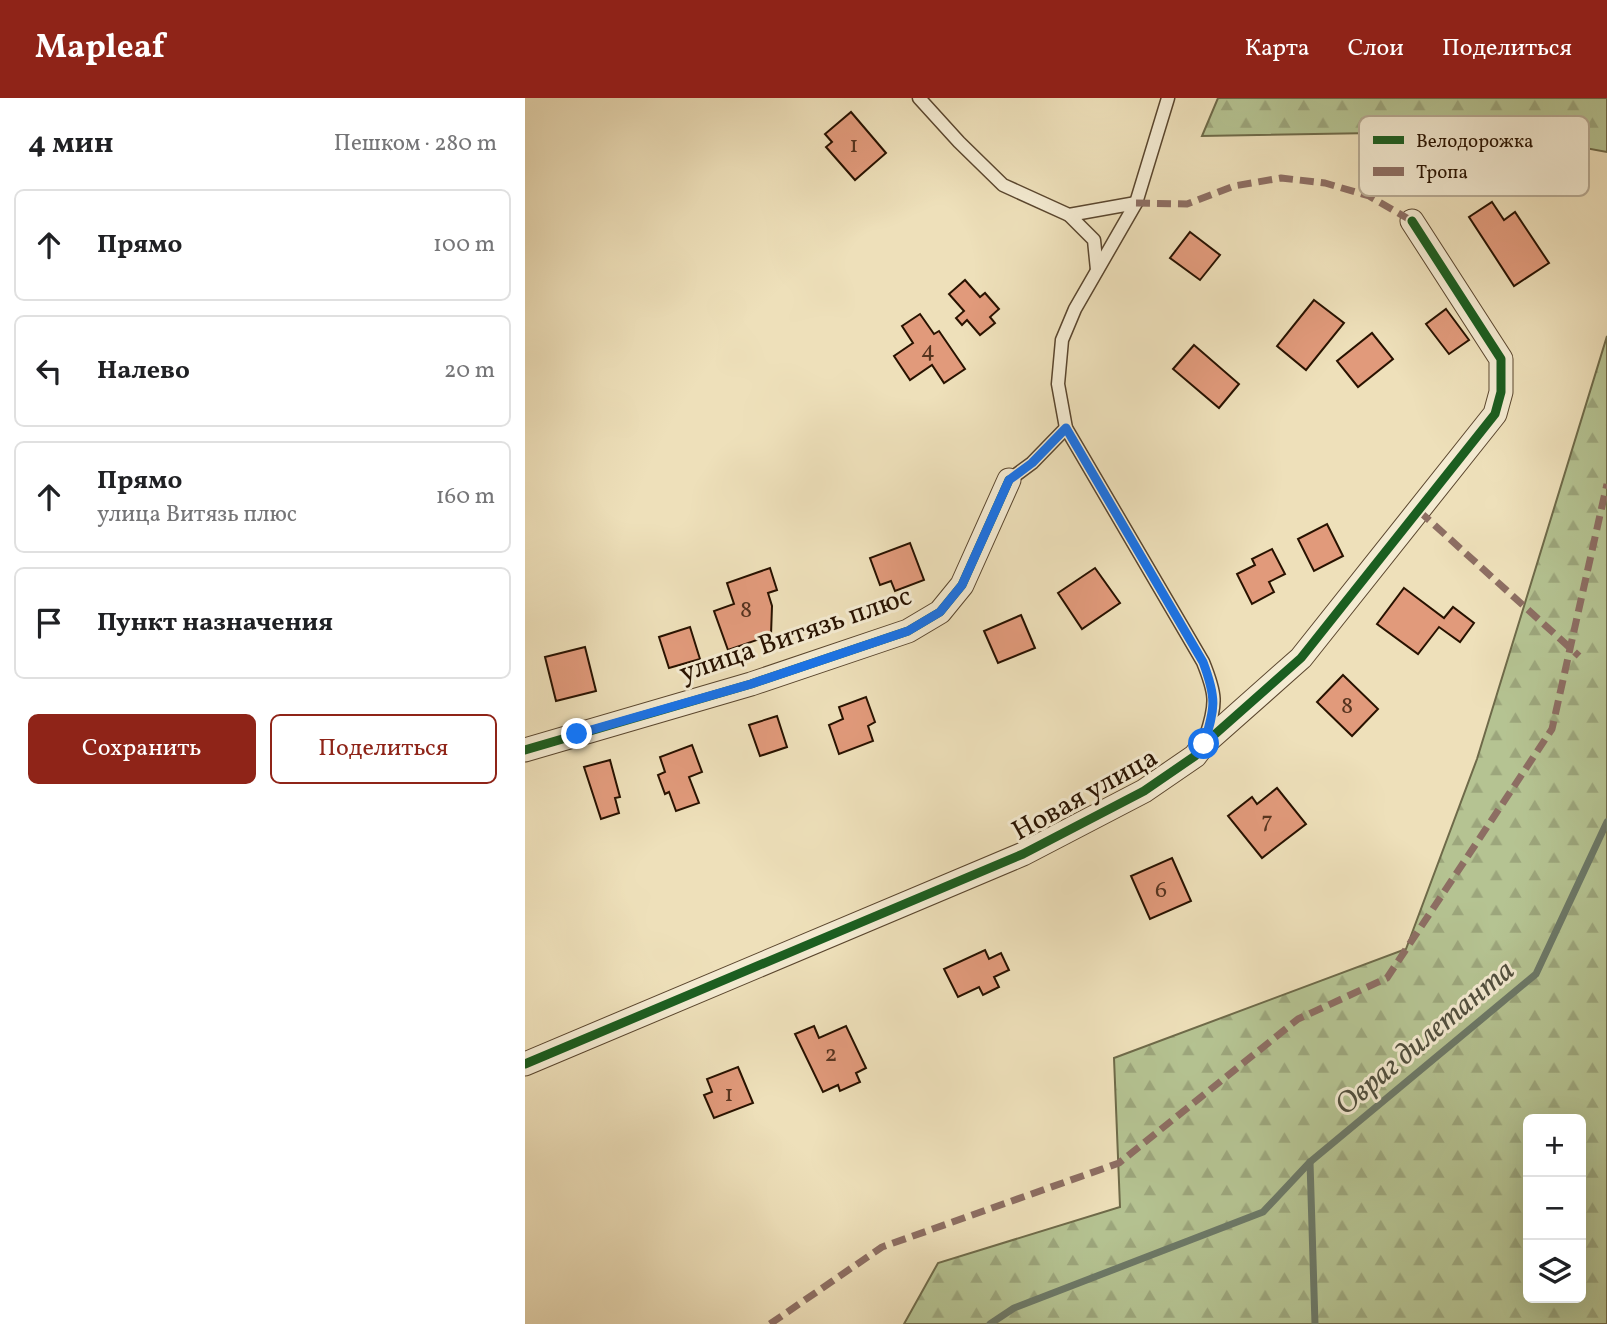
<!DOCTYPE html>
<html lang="ru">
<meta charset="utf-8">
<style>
body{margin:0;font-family:Vollkorn,serif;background:#f2f2f2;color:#202124}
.controls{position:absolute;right:21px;bottom:21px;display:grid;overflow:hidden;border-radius:10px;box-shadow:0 7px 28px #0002}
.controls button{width:63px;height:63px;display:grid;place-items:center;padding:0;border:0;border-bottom:2px solid #e0e0e0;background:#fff;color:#202124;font:35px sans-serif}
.stop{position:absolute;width:21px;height:21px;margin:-16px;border:5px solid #1a73e8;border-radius:50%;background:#fff}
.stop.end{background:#1a73e8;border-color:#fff;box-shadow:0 2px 7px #0008}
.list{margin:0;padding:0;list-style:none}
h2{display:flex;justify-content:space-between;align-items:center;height:91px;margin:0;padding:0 28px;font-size:30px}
h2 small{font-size:23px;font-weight:400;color:#757577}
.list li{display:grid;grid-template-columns:46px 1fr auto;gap:21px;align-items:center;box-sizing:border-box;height:112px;margin:0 14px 14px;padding:0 14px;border:2px solid #e0e0e0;border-radius:10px}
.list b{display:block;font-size:26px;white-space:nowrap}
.list p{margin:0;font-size:23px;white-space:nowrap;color:#757577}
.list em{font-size:23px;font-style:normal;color:#757577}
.actions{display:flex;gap:14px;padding:21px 28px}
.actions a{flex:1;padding:16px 0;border:2px solid #8f2418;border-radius:10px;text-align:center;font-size:24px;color:#8f2418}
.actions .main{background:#8f2418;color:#fff}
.icon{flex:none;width:38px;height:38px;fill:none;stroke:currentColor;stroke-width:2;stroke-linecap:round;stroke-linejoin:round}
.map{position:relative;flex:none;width:1082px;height:1226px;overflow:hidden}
header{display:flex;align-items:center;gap:42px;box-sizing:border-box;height:98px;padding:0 35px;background:#8f2418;color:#fff}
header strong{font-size:33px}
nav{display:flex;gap:38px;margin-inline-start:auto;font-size:24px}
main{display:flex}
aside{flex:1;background:#fff}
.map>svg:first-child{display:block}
.forest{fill:url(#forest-firs);stroke:#6e6a49;stroke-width:2;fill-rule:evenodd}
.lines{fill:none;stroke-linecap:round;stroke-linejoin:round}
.stream{stroke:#6c7968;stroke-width:7}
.building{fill:#e19a7b;stroke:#281200;stroke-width:2}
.service-casing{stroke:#5a462e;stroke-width:15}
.minor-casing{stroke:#5a462e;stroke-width:25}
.service{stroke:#f4ebd2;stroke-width:12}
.minor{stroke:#f4ebd2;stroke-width:23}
.quiet{stroke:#8d6e63;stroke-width:7;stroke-dasharray:14 7;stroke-linecap:butt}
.cycleway-casing{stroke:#f4ebd2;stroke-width:13}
.cycleway{stroke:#1b5e20;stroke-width:9}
.route{stroke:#1a73e8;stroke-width:9}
.labels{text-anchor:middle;stroke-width:6;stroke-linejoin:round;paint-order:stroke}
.number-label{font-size:24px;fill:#56341f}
.street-label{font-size:28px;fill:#281200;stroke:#f4ebd2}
.water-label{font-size:30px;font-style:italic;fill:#504e3d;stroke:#f4ebd2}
.key{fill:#f4ebd2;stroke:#b7aa93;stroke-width:2}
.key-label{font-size:19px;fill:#281200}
</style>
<header>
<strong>Mapleaf</strong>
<nav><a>Карта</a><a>Слои</a><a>Поделиться</a></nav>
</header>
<main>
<aside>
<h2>4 мин<small>Пешком · 280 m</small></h2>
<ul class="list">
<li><svg class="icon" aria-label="ahead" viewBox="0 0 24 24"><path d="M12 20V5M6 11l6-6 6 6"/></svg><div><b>Прямо</b></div><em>100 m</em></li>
<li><svg class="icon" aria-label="left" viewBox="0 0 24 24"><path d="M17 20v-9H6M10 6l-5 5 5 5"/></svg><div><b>Налево</b></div><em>20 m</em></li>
<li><svg class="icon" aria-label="ahead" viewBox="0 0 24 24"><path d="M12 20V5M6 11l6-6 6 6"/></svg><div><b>Прямо</b><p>улица Витязь плюс</p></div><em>160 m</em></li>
<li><svg class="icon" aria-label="arrive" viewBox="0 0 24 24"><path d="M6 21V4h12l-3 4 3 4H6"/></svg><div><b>Пункт назначения</b></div></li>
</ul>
<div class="actions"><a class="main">Сохранить</a><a>Поделиться</a></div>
</aside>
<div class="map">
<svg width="1082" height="1226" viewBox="0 0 1082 1226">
<defs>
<pattern id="forest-firs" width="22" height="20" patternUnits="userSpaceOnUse" patternTransform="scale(1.75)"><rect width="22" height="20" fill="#b5c392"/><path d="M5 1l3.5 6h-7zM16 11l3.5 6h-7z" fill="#9ca67c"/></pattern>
</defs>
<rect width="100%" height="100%" fill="#eee0ba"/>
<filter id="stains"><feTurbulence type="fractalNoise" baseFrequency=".00286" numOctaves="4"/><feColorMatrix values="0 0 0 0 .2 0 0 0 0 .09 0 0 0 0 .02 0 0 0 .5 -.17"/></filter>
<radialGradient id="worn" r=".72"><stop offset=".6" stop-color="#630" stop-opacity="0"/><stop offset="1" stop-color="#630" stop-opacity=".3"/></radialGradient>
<g class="forest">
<path d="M693,0H1082V54L968,33L677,38Z"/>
<path d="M1082,238V1226H379L413,1165L595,1109L589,960L881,851L952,661ZM1056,1021V1200H1003V1021Z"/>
</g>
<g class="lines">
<g class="stream">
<path d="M785,1064L790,1226"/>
<path d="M465,1226L489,1210L738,1114L785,1064L1011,876L1082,724"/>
</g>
</g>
<g class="building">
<path d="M326,14L361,55L330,82L301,49L307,44L300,36Z"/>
<path d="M967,104L979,122L990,114L1024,165L989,188L944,119Z"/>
<path d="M665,134L695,157L675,182L645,160Z"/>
<path d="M440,182L455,199L460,195L474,211L465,219L470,225L455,237L442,222L437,227L431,220L439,213L424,196Z"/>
<path d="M789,202L819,225L781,272L752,248Z"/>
<path d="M921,211L944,242L924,256L901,226Z"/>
<path d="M395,216L409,236L414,233L440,271L419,285L407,267L385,282L369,258L388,245L377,228Z"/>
<path d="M847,235L868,261L833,289L812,263Z"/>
<path d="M669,247L714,286L694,310L648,271Z"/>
<path d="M802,426L818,458L789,473L773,441Z"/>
<path d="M385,445L399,482L370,493L366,483L355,487L345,460Z"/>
<path d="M747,451L760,476L744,484L749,494L727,506L712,476L730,467L727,461Z"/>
<path d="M245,470L252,492L243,495L247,508L246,537L203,552L189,513L209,506L202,485Z"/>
<path d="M570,470L595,505L557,531L533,495Z"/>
<path d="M879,490L919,520L928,509L949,525L935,544L914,529L893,556L852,526Z"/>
<path d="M496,517L510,550L473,565L459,533Z"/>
<path d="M165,529L175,561L144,570L134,539Z"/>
<path d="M60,549L71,593L31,603L20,559Z"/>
<path d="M818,577L853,611L827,638L792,604Z"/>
<path d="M341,599L350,624L343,628L348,643L314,656L304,627L318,621L314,609Z"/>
<path d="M252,618L262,649L235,658L224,627Z"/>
<path d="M167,647L177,674L164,679L174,705L151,713L144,694L140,696L133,677L140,674L135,659Z"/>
<path d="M85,662L95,699L90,700L94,715L76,721L59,669Z"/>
<path d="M752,690L781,726L737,760L703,718L727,699L732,706Z"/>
<path d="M647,760L666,803L625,821L606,778Z"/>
<path d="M460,852L464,861L476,855L484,872L469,879L474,889L458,897L454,889L433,899L419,871Z"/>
<path d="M289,928L294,940L321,928L341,970L331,975L335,984L315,993L313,987L298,994L270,936Z"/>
<path d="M213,969L228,1005L189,1020L179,997L187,994L182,981Z"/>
</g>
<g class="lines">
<defs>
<g id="service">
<path d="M394,0L434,44L478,87L544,117L611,105"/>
<path d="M643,0L611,105L550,211L537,242L533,286L541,330L678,564C691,596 692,605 681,638"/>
<path d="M544,117L569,142L572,172"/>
<path d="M484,382L507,365L541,330"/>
</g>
<g id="minor">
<path d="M0,652L226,586L383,533L415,514L437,487L484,382"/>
<path d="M0,966L498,756L619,693L670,658L679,646L776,560L970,316L976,294V261L887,123"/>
</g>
</defs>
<use href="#service" class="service-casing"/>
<use href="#minor" class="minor-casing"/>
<use href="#service" class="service"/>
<use href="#minor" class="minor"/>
<g class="quiet">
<path d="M611,105L662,106L709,88L756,80L800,85L844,98L887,123"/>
<path d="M894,413L1054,558"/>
<path d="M245,1226L357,1149L594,1065L773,921L862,880L1027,631L1082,386"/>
</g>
<defs>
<g id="cycleway">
<path d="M0,652L226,586L383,533L415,514L437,487L484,382"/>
<path d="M0,966L498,756L619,693L670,658L679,646L776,560L970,316L976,294V261L887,123"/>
</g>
</defs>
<use href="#cycleway" class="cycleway-casing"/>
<use href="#cycleway" class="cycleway"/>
</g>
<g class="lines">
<path class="route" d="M52,636L226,586L383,533L415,514L437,487L484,382L507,365L541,330L678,564C692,601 690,610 679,646"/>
</g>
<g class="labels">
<g class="number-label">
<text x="329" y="54">1</text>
<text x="403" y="259">4</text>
<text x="221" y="519">8</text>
<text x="822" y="615">8</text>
<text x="742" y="730">7</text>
<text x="636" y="799">6</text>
<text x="306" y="963">2</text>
<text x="204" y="1003">1</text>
</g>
<g class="street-label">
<text transform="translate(270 535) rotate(-19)" y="10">улица Витязь плюс</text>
<text transform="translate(559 695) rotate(-29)" y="10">Новая улица</text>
</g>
<g class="water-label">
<text transform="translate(899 939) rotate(-40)" y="10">Овраг дилетанта</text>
</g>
</g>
<rect x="834" y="18" width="230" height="80" rx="10" class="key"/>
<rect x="848" y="38" width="31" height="8" fill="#1b5e20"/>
<rect x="848" y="69" width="31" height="9" fill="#8d6e63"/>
<g class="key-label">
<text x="891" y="49">Велодорожка</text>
<text x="891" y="80">Тропа</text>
</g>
<rect width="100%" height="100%" filter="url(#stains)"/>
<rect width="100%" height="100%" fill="url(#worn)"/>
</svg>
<div class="controls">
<button>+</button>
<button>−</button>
<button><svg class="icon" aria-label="layers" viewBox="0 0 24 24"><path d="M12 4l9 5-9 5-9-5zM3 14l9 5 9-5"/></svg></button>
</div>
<div class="stop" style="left:679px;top:646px"></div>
<div class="stop end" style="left:52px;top:636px"></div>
</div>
</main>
